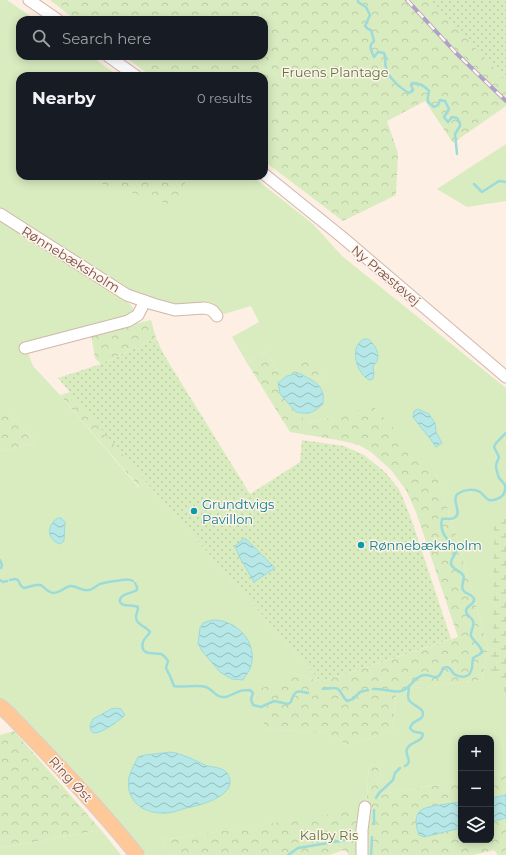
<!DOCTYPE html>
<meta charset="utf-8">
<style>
body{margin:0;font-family:Montserrat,sans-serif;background:#20242c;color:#f1f3f6}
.controls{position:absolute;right:12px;bottom:12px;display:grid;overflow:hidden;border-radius:8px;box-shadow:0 2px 10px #0003}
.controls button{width:36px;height:36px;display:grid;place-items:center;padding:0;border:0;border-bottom:1px solid #363941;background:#171b24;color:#f1f3f6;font:20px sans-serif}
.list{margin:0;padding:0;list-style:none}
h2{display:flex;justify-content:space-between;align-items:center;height:52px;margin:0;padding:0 16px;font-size:17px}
h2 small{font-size:13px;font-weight:400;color:#9ea1a6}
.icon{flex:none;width:22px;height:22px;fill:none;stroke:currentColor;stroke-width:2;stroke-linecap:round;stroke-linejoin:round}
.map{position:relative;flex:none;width:506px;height:855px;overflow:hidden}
.search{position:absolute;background:#171b24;box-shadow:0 2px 10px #0003;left:16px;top:16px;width:252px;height:44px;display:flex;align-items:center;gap:10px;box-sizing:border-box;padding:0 14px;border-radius:12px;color:#9ea1a6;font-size:15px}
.panel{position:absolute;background:#171b24;box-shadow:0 2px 10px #0003;left:16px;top:72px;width:252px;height:108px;border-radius:12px}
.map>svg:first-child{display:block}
.grass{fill:#d9ecc0}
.forest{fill:url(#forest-crowns)}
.wetland{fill:url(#wetland-marsh)}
.park{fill:url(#park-dots)}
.water{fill:url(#water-waves);stroke:#9cdbda}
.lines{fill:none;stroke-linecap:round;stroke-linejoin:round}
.stream{stroke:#9cdbda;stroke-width:2.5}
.minor-casing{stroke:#d1b6ab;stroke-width:13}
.major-casing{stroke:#d9cecb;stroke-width:16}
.minor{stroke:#fff;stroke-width:11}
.major{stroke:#ffc898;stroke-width:14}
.rail-casing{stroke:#afa1c8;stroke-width:4}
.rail{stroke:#fff3ea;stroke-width:2.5;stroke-dasharray:8;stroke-linecap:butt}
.culture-dot{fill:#0f9aa8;stroke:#fff3ea;stroke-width:1.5}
.labels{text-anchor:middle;stroke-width:3;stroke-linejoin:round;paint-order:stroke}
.park-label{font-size:13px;fill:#58783c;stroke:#fff3ea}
.street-label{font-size:13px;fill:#775047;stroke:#fff3ea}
.culture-label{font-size:13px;fill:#0d838f;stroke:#fff3ea;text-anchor:start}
</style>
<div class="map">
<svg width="506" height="855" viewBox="0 0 506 855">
<defs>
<pattern id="forest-crowns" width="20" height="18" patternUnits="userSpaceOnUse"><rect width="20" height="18" fill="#d9ecc0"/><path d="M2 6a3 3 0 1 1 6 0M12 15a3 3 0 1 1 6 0" fill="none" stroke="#becca6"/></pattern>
<pattern id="wetland-marsh" width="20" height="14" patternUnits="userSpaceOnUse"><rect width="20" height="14" fill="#d9ecc0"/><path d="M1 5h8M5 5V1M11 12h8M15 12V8" fill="none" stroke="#becca6"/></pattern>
<pattern id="park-dots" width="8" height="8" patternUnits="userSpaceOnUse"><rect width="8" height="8" fill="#d9ecc0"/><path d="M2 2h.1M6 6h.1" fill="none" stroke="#becca6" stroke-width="1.8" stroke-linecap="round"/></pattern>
<pattern id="water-waves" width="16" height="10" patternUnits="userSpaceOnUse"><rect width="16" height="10" fill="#b6e8e7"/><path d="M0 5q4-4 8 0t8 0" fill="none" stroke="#99bebd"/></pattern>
</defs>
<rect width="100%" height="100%" fill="#fdefe3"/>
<g class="grass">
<path d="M0,0H7L36,20H20V56H91L118,76H20V176H252L313,224L342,256L506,388V774L491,776V738H461V781L383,794L379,764L369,765L366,808L363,810L163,840L170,855H146C117,818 86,783 53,749C36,731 19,714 0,698V451L36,443L10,414H0V219L131,305L135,312L128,319L25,345L33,366L60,395L139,488L146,482L321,682L294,673L265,729L328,733L349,745L392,731L397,690L482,680L488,647L455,532L436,474L333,417L308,423L296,412C309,415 313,413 323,404L322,389L314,382L324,375L278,371L266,351L247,363L232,337L259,322L251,306L224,314L212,303L175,306L129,290L0,208Z"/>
<path d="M506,144V201L467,207L437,189Z"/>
<path d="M101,830L121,855H0V848Z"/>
</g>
<g class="forest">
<path d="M50,0H506V106L453,143L425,101L387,121L398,153L396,195L343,221L264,161V76H151L124,56H264V20H76Z"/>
<path d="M76,176H188L175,206Z"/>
<path d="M151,320L156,338L101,364L95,358L91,334Z"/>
<path d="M266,351L278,371L308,354L324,375L314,382L299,373L296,412L309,423L333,417L373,406L436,474L455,532L488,647L482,680L397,690L392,731L349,745L327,733L265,729L256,691L294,673L321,682L458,637L416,512L406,490L391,470L371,452L359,445L343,441L290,432L247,363Z"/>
<path d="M74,391L155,475L140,488L60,395Z"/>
<path d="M0,414H10L36,443L0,451Z"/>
<path d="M14,731L101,830L0,848V735Z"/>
<path d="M379,763L383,794L461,781V840H491V776L506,774V855H498L494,850L473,855H363L369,765Z"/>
<path d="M364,809L360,855H348V853L344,850L329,855H170L163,840Z"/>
</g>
<path class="wetland" d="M506,516V693L490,672L493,636L494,520Z"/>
<g class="park">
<path d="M431,0H506V81Z"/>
<path d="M156,338L164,355L250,494L300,462L302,440L344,446L364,455L385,472L399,489L411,518L451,639L321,682L146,482L58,378L101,364Z"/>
</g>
<g class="water">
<path d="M364,339H368C376,345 383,358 373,366L374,374L373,379L370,380C357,375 348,347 364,339Z"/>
<path d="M299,373C306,377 320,383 322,391C324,395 323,400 323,404C313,413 309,415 296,412L280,394L278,383L287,376Z"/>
<path d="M418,409L429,414L435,423L436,432L442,443L436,447C429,436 420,427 413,417L414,411Z"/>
<path d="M58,518H61L65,522L64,541L60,544C47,540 46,525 58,518Z"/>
<path d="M245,538L275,568L254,582L239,556L235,546Z"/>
<path d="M212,620C236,619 258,642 251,666C250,671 245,676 243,680L232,679L220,672L202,651L198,643L200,628L203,623Z"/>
<path d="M116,708L121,709L125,715C120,720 101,734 94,733C93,733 92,732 91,731L90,726L93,719L111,709Z"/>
<path d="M171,752C183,754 194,760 205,765C212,768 221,766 227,773C231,778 231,785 227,790C219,800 198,806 186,808C179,810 170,814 162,813C141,813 125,799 129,777C131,770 135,763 138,757L145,755Z"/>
<path d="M506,795V818L491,822V798Z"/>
<path d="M461,802V828L424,837L419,835C416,827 413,814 423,809C428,806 453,803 461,802Z"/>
</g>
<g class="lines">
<g class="stream">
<path d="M358,0V2L366,7L370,15L365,26L368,29L371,30L374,41C368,46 371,50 374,57L378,52L384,53C387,59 384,62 386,68C387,76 401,89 409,93L411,92L413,90L411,85L412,83C419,83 425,86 429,91C427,100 426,101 434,107L438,105L440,100L445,101L449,109L444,117L448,122L452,117L457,118L460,123V126L455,134L457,154"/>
<path d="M474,184L482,192L499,181L506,182"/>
<path d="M0,560L2,565L1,568"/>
<path d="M0,580L3,582L7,581"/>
<path d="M10,580L15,579L18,580L21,586L24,588L36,585H41C49,592 52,596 62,590C65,588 68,586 71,586C77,586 83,592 89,590C92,590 96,586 100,584C105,582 109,582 115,581C122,581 126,577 133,581"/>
<path d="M135,583L137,587V590C132,593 128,593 124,595C119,598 118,603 124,605C129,606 133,605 138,607C138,611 136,614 136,617C136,625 146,626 150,632C148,636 144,638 143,642C139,657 156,652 161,654C164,655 166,658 168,661L166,668L170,676L174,686C185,688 196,684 206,687C214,690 215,698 226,697C230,696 234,693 238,692C241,690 246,690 250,690L253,693L251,699L253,705L261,707L274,701L288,704L291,702C294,690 298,690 308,693"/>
<path d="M323,689C327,689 336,686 339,690C342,693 343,698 347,701L353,699L360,692L368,690"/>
<path d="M373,689C382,688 394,693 401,691C410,689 413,679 421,676C431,671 437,686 443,668C444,668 445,667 447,667C450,667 452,672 454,674C459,678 469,678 471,671C473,667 472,662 473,658L480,654L482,651C480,645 474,642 471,636C470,631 475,626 473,621C472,617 466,616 466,611C466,605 475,605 474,599C473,594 465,594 463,590C460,585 466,580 463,575C460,570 450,569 451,562C452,556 457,555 456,548C447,539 439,533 442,519C446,518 450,520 454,518C464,513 449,499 459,493C464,490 474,488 480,492C487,497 486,503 497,499C503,497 506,492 505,485C503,482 501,480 499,478C498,475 496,469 496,466C496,463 498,460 499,457L494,447L496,443L506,433"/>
<path d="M405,766C414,761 404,756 407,749C410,741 422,743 423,734C418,730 414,735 410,728C413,719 419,722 422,717C427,708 412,706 409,700C407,697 409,691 409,687"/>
<path d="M376,798L379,793L393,780L395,773L400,768"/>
<path d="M374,824V810"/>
<path d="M288,855L298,848L346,840"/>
<path d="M371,855L372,837"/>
</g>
<defs>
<g id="minor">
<path d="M29,0L58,20"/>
<path d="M108,56L136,76"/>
<path d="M264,174L342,237L506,377"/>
<path d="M0,214L127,295L153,304L175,310L204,308L209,309L213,311L217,316"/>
<path d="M25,348L128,321L138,315L145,301"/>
<path d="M362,855V830L365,807"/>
</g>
<path id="major" d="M0,706L9,714C53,760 97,805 137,855"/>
</defs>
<use href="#minor" class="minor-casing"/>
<use href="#major" class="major-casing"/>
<use href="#minor" class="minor"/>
<use href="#major" class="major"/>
<defs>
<path id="rail" d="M407,0L456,53L506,101"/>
</defs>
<use href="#rail" class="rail-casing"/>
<use href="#rail" class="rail"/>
</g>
<g class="culture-dot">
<circle cx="194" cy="511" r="4"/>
<circle cx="361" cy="545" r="4"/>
</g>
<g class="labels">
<g class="park-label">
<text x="335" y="77">Fruens Plantage</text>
<text x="329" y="840">Kalby Ris</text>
</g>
<g class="street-label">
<text transform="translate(71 259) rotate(32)" y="5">Rønnebæksholm</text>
<text transform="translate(386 275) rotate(40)" y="5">Ny Præstøvej</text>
<text transform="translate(71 779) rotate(47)" y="5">Ring Øst</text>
</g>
<g class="culture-label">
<text x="202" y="509">Grundtvigs<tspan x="202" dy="15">Pavillon</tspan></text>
<text x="369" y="550">Rønnebæksholm</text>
</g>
</g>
</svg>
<div class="controls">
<button>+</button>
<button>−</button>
<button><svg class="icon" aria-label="layers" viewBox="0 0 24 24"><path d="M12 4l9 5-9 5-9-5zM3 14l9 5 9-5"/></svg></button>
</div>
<div class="search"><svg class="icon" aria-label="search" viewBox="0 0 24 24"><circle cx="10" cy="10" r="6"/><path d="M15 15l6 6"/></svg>Search here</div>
<section class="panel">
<h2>Nearby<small>0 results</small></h2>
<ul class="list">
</ul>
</section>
</div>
